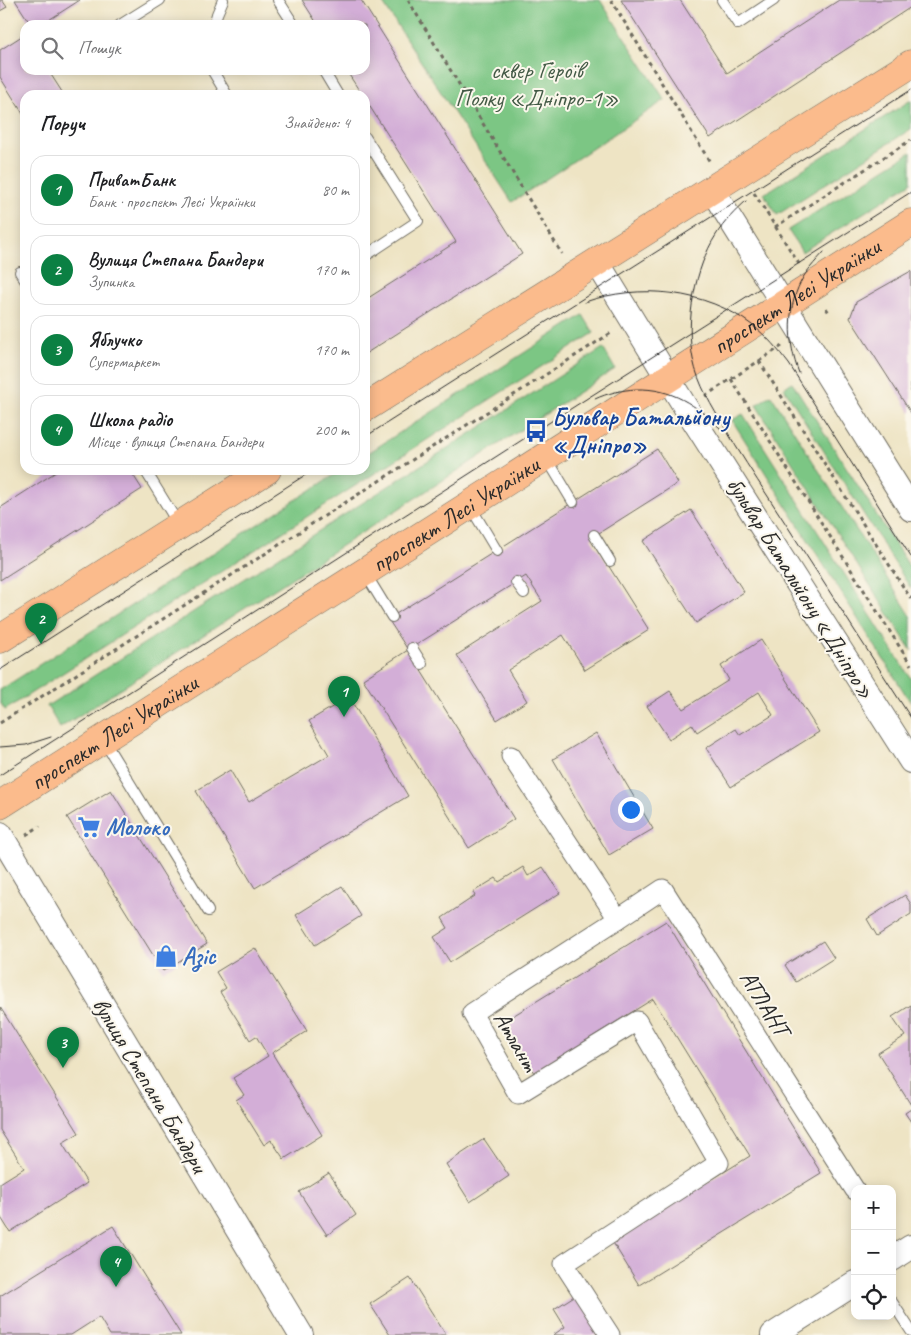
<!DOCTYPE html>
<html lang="uk">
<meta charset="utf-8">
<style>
body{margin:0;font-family:Caveat,sans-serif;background:#f6f6f6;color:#202124}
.controls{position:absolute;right:15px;bottom:15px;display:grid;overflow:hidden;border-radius:10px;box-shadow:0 2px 12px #0003}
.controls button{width:45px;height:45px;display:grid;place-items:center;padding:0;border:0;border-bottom:1px solid #e0e0e0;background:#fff;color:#202124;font:25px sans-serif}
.you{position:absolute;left:630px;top:809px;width:18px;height:18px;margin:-12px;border:4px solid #fff;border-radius:50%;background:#1a73e8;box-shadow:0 0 0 8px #1a73e833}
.badge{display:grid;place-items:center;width:32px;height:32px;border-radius:50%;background:#0b8043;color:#fff;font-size:16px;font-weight:700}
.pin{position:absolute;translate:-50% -41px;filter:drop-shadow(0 1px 2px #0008)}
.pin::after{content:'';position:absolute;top:26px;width:18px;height:15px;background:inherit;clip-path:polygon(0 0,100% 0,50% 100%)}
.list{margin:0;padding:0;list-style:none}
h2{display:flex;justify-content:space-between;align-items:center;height:65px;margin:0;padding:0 20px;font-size:21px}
h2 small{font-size:16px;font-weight:400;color:#757577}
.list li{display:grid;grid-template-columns:32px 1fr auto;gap:15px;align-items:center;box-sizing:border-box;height:70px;margin:0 10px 10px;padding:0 10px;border:1px solid #e0e0e0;border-radius:15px}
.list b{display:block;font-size:19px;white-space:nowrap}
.list p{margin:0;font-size:16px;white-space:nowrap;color:#757577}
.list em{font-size:16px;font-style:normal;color:#757577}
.icon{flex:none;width:28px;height:28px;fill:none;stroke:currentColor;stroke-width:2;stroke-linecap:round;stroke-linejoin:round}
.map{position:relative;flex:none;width:911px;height:1335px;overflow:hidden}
.search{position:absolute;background:#fff;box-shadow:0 2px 12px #0003;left:20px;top:20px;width:350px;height:55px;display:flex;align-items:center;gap:12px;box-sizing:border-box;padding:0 18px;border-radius:15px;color:#757577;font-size:19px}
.panel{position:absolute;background:#fff;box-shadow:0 2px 12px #0003;left:20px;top:90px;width:350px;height:385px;border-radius:15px}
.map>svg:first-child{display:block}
.green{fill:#7cc684;stroke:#547858}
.building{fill:#d3aed7}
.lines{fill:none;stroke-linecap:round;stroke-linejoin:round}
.service-casing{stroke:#6f6c61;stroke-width:12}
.minor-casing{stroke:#6f6c61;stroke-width:21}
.tertiary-casing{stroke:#6f6c61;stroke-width:26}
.primary-casing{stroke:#6f6c61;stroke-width:29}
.path{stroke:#6f6c61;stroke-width:3;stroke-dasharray:4 4;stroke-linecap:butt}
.service{stroke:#fff;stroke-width:10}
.minor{stroke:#fff;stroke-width:19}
.tertiary{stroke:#fff;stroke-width:24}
.primary{stroke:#fbbb8c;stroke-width:28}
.tram{stroke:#2b2b2b;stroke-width:1}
.labels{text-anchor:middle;stroke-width:4;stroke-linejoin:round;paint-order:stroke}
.park-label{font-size:24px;fill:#435a46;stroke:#fbf7ec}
.street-label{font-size:24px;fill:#2b2b2b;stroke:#fbf7ec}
.transit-label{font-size:24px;font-weight:bold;fill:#164399;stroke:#fbf7ec;text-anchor:start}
.shop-label{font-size:24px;font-weight:bold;fill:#366cbe;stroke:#fbf7ec;text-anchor:start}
</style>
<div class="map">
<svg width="911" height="1335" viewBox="0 0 911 1335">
<rect width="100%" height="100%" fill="#fbf7ec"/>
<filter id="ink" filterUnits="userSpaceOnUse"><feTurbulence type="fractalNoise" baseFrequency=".02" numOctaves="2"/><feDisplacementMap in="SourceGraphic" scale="10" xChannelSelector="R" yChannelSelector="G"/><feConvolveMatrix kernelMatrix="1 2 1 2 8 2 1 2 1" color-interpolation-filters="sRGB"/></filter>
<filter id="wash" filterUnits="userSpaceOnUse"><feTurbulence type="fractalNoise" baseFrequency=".0096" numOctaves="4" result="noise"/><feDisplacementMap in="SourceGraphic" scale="20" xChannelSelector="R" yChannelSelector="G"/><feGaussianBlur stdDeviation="1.12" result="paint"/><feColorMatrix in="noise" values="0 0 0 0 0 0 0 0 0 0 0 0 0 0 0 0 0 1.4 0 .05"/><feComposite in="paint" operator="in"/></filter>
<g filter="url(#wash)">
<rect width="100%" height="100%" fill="#eee4c4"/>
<g class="green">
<path d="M381,0H600L665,100L512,202Z"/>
<path d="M911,100V129L777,215L764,194Z"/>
<path d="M911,152V183L802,252L788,230Z"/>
<path d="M583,315L594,333L5,710L0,702V690L342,470H365V455Z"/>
<path d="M603,348L615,369L60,728L47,706Z"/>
<path d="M792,382L911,569V589L784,388Z"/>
<path d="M771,395L911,616V650L756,405Z"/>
<path d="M743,414L911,679V703L732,420Z"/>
</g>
<g id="blocks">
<g class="building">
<path d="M0,0H2L7,7L0,11Z"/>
<path d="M15,0H80L41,25H31Z"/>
<path d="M302,0H361L522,254L365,354V300L456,242L365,99V95H362L346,70H365V25H318Z"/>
<path d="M621,0H680L727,73L839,0H911V7L710,138Z"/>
<path d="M25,34V70H48L64,95H25V117L0,77V50Z"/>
<path d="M911,271V413L850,318L856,302Z"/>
<path d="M657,449L678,483L591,538L649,630L585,670L563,635L508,670L527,701L497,720L457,655L542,601L526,576L408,650L514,819L469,848L363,679L408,650L388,619Z"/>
<path d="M59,470H130L142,489L0,580V508Z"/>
<path d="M691,510L744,592L696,623L643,541Z"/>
<path d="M761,640L819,732L731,787L706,748L736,729L740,735L773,715L759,692L697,732L692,724L669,739L647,706L670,691L683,709L729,680L721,666Z"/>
<path d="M349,697L408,796L255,888L196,791L230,770L249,802L329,755L309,721Z"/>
<path d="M596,733L653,829L609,855L553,759Z"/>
<path d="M111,790L207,944L163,971L67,817Z"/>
<path d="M523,867L528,876L543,867L560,893L450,962L434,937L448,928L442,918L475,896L473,892L496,878L499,882Z"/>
<path d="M342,886L361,916L315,945L296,915Z"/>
<path d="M905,895L911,904V914L877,936L867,919Z"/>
<path d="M666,921L821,1173L639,1285L612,1241L750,1156L653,999L534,1073L503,1022Z"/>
<path d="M823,941L834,958L796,982L785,965Z"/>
<path d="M255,948L307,1031L272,1053L322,1135L284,1159L271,1140L264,1145L236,1100L244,1095L233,1078L268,1056L256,1036L250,1040L220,992L226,988L216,972Z"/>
<path d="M911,1005V1105L878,1053L905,1036L892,1017Z"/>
<path d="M0,1007L79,1133L62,1143L87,1183L10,1232L0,1216V1183L24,1168L0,1130Z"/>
<path d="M911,1109V1122L905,1113Z"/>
<path d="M484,1139L509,1176L470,1202L446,1164Z"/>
<path d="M329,1173L356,1215L327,1235L299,1192Z"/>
<path d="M113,1226L181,1335H110L99,1317L71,1335H0V1296Z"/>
<path d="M410,1278L446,1335H390L370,1304Z"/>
<path d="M579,1293L605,1335H553L565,1327L554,1309Z"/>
</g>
</g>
</g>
<g filter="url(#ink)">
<use href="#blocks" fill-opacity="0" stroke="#6f6c61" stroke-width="1"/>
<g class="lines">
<defs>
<g id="service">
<path d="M278,0L294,25"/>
<path d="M722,0L738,24L774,0"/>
<path d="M120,25L160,0"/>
<path d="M214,25L217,14L223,0"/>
<path d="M212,70L227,95"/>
<path d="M323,70L338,95"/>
<path d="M365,137L418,221L365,256"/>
<path d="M20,272L25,280"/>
<path d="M546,457L573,502"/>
<path d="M145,470L179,525"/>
<path d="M470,506L497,551"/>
<path d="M594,535L610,561"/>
<path d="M365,573L392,617"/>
<path d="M516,582L524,593"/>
<path d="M412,648L422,664"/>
<path d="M104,741L208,911"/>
<path d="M892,1302L911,1331"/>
</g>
<g id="minor">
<path d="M607,902L511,756L618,919L472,1013L518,1094L637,1021L719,1163L564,1264L610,1335"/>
<path d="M618,919L663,889L855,1190"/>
</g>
<g id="tertiary">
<path d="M712,190L911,509"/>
<path d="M597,262L686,408L911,761"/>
<path d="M0,834L301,1335"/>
<path d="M892,1259L911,1247"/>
<path d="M773,1335L855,1283"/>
</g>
<g id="primary">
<path d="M365,408L911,64"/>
<path d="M0,639L267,470"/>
<path id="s1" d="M0,805L911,223"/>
</g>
</defs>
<use href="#service" class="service-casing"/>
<use href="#minor" class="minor-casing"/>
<use href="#tertiary" class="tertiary-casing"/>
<use href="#primary" class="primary-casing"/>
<g class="path">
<path d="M408,0L562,254"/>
<path d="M611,0L710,162"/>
<path d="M754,193L799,264"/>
<path d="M775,227L911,140"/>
<path d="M826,308L830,314"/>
<path d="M759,361L911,599"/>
<path d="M731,379L911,665"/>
<path d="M705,396L782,346"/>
<path d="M0,723L611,333"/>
<path d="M26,835L40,826"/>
</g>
<use href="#service" class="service"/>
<use href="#minor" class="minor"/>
<use href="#tertiary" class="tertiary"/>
<use href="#primary" class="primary"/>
<g class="tram">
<path d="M746,201C735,211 724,222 716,235C695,268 685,321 693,359C698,384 712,407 725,428C739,452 754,475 769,498C817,572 864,645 911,718"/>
<path d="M585,302C639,283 706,290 752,325C767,336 778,350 789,364L911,557"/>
<path d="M799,373C787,342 786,306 804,276C810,267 817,260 824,252"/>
<path d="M595,399C608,393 621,390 636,389C672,388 696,405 721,429"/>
<path d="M365,437L911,90"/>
<path d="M0,670L313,470"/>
<path d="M0,747L26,745L51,737"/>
<path d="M0,775L561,415L911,192"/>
</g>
</g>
</g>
<defs>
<symbol id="bus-bare" viewBox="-9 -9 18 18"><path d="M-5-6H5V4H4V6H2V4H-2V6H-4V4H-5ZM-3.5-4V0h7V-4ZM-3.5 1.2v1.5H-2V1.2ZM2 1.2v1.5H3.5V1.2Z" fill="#1a4fb4" stroke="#fbf7ec" stroke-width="2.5" paint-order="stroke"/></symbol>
<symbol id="supermarket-bare" viewBox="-9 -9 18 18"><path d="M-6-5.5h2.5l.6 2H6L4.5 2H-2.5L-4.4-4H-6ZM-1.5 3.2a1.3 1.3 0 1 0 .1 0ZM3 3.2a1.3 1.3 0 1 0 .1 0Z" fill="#3f7fe0" stroke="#fbf7ec" stroke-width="2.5" paint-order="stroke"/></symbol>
<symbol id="shop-bare" viewBox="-9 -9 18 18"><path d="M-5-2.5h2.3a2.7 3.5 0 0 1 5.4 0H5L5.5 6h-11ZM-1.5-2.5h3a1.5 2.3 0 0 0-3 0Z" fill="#3f7fe0" stroke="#fbf7ec" stroke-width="2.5" paint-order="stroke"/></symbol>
</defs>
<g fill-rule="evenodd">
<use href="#bus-bare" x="520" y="415" width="32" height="32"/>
<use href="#supermarket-bare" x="73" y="811" width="32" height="32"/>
<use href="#shop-bare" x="150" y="940" width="32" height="32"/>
</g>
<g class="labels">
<g class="park-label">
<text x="537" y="78">сквер Героїв<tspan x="537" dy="28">Полку «Дніпро-1»</tspan></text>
</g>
<g class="street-label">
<text dy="8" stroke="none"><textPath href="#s1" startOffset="945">проспект Лесі Українки</textPath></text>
<text dy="8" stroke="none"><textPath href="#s1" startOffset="540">проспект Лесі Українки</textPath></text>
<text transform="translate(801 588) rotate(58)" y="8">бульвар Батальйону «Дніпро»</text>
<text dy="8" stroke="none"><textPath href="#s1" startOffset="135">проспект Лесі Українки</textPath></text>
<text transform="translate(765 1003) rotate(58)" y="8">АТЛАНТ</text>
<text transform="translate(516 1041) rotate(60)" y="8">Атлант</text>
<text transform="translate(150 1085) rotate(59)" y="8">вулиця Степана Бандери</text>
</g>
<g class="transit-label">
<text x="552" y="425">Бульвар Батальйону<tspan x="552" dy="28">«Дніпро»</tspan></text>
</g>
<g class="shop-label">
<text x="106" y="835">Молоко</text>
<text x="182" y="964">Азіс</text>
</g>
</g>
</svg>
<div class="controls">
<button>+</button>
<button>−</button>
<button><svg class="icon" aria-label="locate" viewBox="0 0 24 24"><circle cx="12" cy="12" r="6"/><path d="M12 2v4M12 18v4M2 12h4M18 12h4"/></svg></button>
</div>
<div class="you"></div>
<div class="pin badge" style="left:344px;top:717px">1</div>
<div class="pin badge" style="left:41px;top:644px">2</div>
<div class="pin badge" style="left:63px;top:1068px">3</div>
<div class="pin badge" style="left:116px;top:1287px">4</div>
<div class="search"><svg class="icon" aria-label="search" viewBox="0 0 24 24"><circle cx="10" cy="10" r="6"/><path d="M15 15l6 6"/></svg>Пошук</div>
<section class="panel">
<h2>Поруч<small>Знайдено: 4</small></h2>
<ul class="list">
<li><span class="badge">1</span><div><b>ПриватБанк</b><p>Банк · проспект Лесі Українки</p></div><em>80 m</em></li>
<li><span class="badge">2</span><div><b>Вулиця Степана Бандери</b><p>Зупинка</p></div><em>170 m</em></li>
<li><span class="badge">3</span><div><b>Яблучко</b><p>Супермаркет</p></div><em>170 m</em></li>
<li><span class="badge">4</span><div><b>Школа радіо</b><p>Місце · вулиця Степана Бандери</p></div><em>200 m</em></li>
</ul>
</section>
</div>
